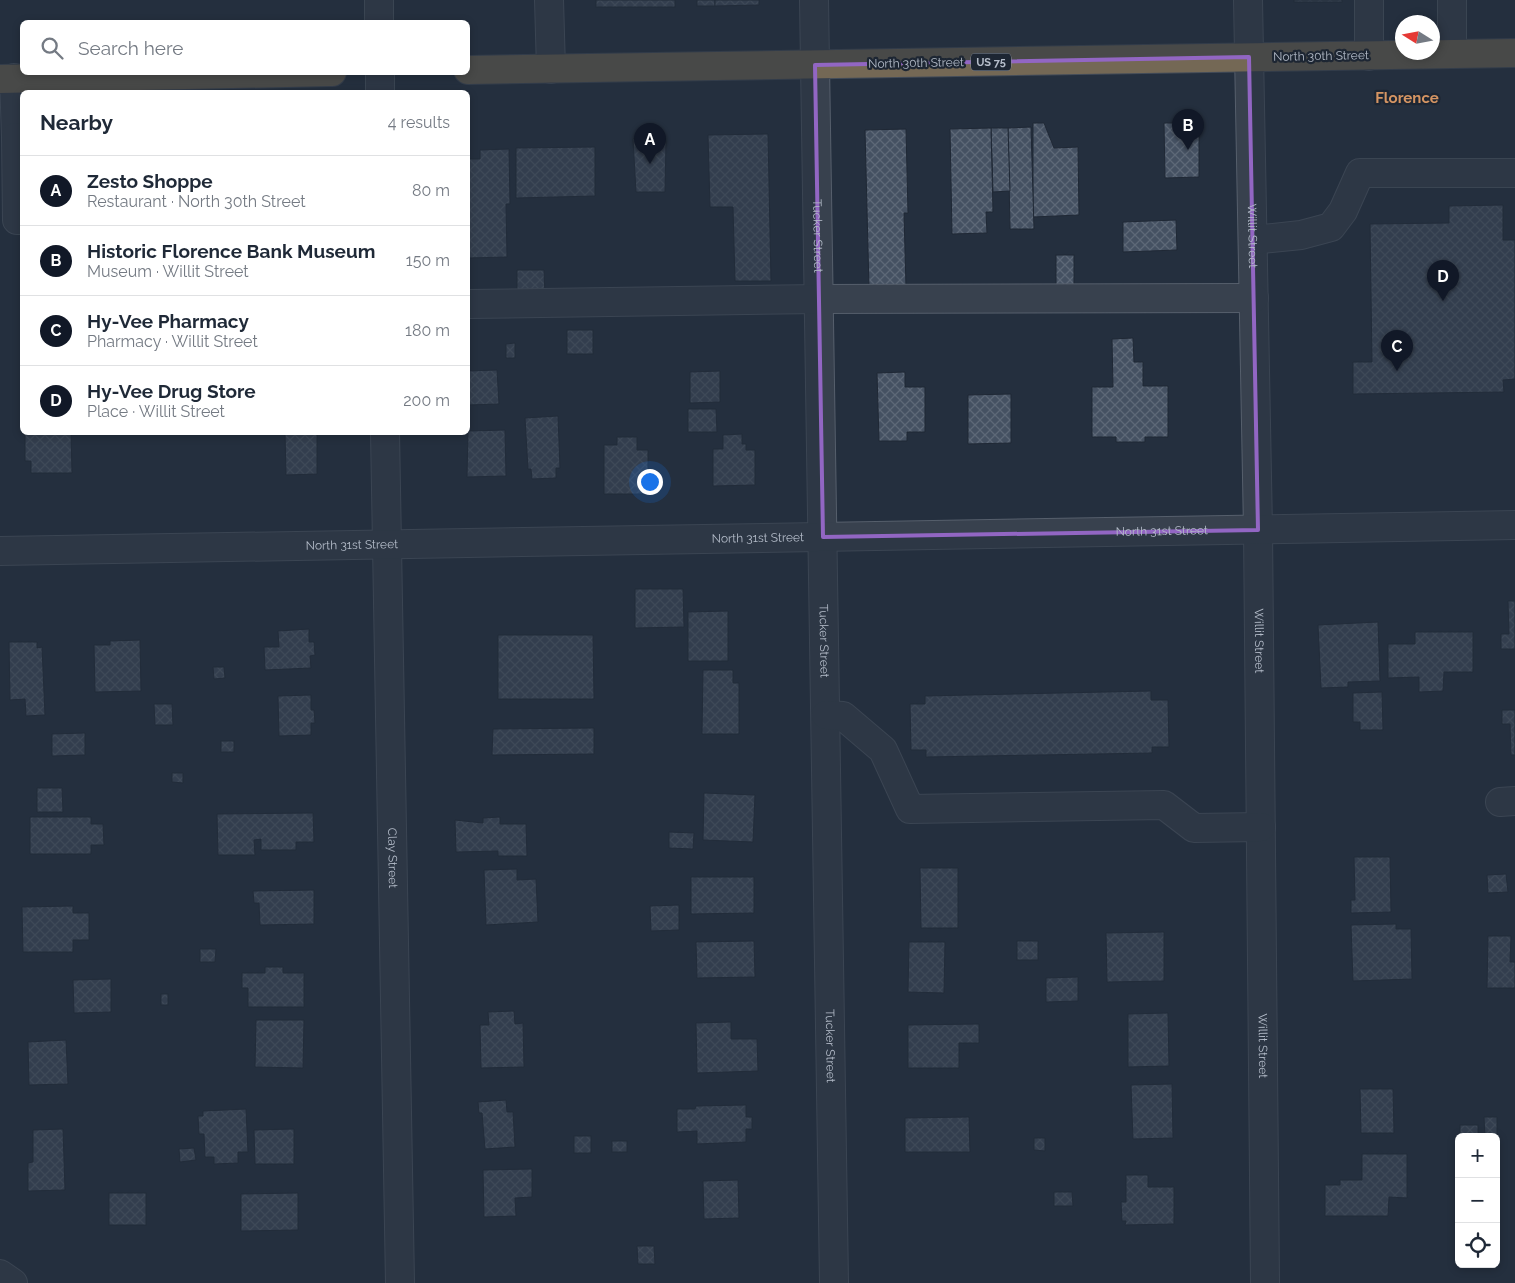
<!DOCTYPE html>
<meta charset="utf-8">
<style>
body{margin:0;font-family:Raleway,sans-serif;background:#f2f2f3;color:#1f2937}
.controls{position:absolute;right:15px;bottom:15px;display:grid;overflow:hidden;border-radius:8px;box-shadow:0 2px 8px #0003}
.controls button{width:45px;height:45px;display:grid;place-items:center;padding:0;border:0;border-bottom:1px solid #e0e1e3;background:#fff;color:#1f2937;font:25px sans-serif}
.compass{position:absolute;left:1395px;top:15px;width:45px;height:45px;border-radius:50%;background:#fff;box-shadow:0 2px 8px #0003;rotate:281deg}
.you{position:absolute;left:649px;top:481px;width:18px;height:18px;margin:-12px;border:4px solid #fff;border-radius:50%;background:#1a73e8;box-shadow:0 0 0 8px #1a73e833}
.badge{display:grid;place-items:center;width:32px;height:32px;border-radius:50%;background:#111827;color:#fff;font-size:16px;font-weight:700}
.pin{position:absolute;translate:-50% -41px;filter:drop-shadow(0 1px 2px #0008)}
.pin::after{content:'';position:absolute;top:26px;width:18px;height:15px;background:inherit;clip-path:polygon(0 0,100% 0,50% 100%)}
.list{margin:0;padding:0;list-style:none}
h2{display:flex;justify-content:space-between;align-items:center;height:65px;margin:0;padding:0 20px;font-size:21px}
h2 small{font-size:16px;font-weight:400;color:#747a83}
.list li{display:grid;grid-template-columns:32px 1fr auto;gap:15px;align-items:center;box-sizing:border-box;height:70px;padding:0 20px;border-top:1px solid #e0e1e3}
.list b{display:block;font-size:19px;white-space:nowrap}
.list p{margin:0;font-size:16px;white-space:nowrap;color:#747a83}
.list em{font-size:16px;font-style:normal;color:#747a83}
.icon{flex:none;width:28px;height:28px;fill:none;stroke:currentColor;stroke-width:2;stroke-linecap:round;stroke-linejoin:round}
.map{position:relative;flex:none;width:1515px;height:1283px;overflow:hidden}
.search{position:absolute;background:#fff;box-shadow:0 2px 8px #0003;left:20px;top:20px;width:450px;height:55px;display:flex;align-items:center;gap:12px;box-sizing:border-box;padding:0 18px;border-radius:8px;color:#747a83;font-size:19px}
.panel{position:absolute;background:#fff;box-shadow:0 2px 8px #0003;left:20px;top:90px;width:450px;height:345px;border-radius:8px}
.map>svg:first-child{display:block}
.building{fill:url(#building-cross-hatch);stroke:#1f2835}
.lines{fill:none;stroke-linecap:round;stroke-linejoin:round}
.minor-casing{stroke:#565f6c;stroke-width:30}
.highway-casing{stroke:#434c59;stroke-width:30}
.minor{stroke:#38414e;stroke-width:28}
.highway{stroke:#746855;stroke-width:28}
.marked{fill:none;stroke:#9266c3;stroke-width:4;stroke-linejoin:round}
.labels{text-anchor:middle;stroke-width:4.5;stroke-linejoin:round;paint-order:stroke}
.shield{fill:#1d2633;stroke:#878f9c;stroke-width:1}
.shield-label{font-size:11px;font-weight:bold;fill:#b4bcc9}
.street-label{font-size:12px;fill:#b4bcc9;stroke:#1d2633}
.quarter-label{font-size:15px;font-weight:bold;fill:#d59563;stroke:#1d2633}
</style>
<div class="map">
<svg width="1515" height="1283" viewBox="0 0 1515 1283">
<defs>
<pattern id="building-cross-hatch" width="8" height="8" patternUnits="userSpaceOnUse" patternTransform="scale(1.25)"><rect width="8" height="8" fill="#455162"/><path d="M0 0l8 8M0 8l8-8" fill="none" stroke="#5d6877"/></pattern>
</defs>
<rect width="100%" height="100%" fill="#242f3e"/>
<g class="building">
<rect x="596" y="0" width="79" height="7"/>
<rect x="697" y="0" width="18" height="6"/>
<path d="M715,0H759V5L715,6Z"/>
<rect x="1294" y="0" width="48" height="2"/>
<path d="M1033,123H1044L1054,148L1078,147L1079,215L1033,217Z"/>
<path d="M1164,123H1199V177L1165,178Z"/>
<path d="M1031,127L1034,229H1010L1008,128Z"/>
<path d="M991,128H1008L1010,191L993,192Z"/>
<path d="M991,128L993,212H986L987,233L952,234L950,129Z"/>
<path d="M906,129L908,213H904L906,287L869,288L865,130Z"/>
<path d="M661,134L666,141L665,192H636L633,139L638,135Z"/>
<path d="M768,134L771,281H735L733,207H710L708,135Z"/>
<path d="M595,147V196L516,198V148Z"/>
<path d="M509,149L510,204H506L507,257L468,258V159H480V150Z"/>
<path d="M1503,205V240H1515V379L1503,380L1504,392L1353,394V362H1372L1370,224L1449,223V206Z"/>
<path d="M1176,220L1177,250L1123,252V222Z"/>
<rect x="1056" y="255" width="18" height="32"/>
<path d="M517,270H544L545,296L517,297Z"/>
<rect x="567" y="330" width="26" height="24"/>
<path d="M1133,338L1134,362H1143V386H1168V437H1145V442H1116V437H1092V387H1113L1112,339Z"/>
<path d="M515,343V358H506V344Z"/>
<path d="M497,370L499,404L468,405V371Z"/>
<path d="M720,371V402L690,403V372Z"/>
<path d="M905,372V387H925V432H907V441H879L877,373Z"/>
<path d="M1011,394V443L968,444V395Z"/>
<path d="M688,409H716L717,432H688Z"/>
<path d="M558,416L560,468H556V478L532,479L531,469H528L525,418Z"/>
<path d="M505,430L506,476L467,477L468,431Z"/>
<path d="M25,432H71L72,473H31V461H25Z"/>
<path d="M285,432H317V474L286,475Z"/>
<path d="M742,434V444H746V450H755V485L713,486V449H723V435Z"/>
<path d="M617,437H637V450H648V494H604V445H617Z"/>
<path d="M635,589H683L684,627L635,628Z"/>
<path d="M1508,601H1515V649H1501V634H1509Z"/>
<path d="M728,611V661H688V612Z"/>
<path d="M1378,622L1380,681L1348,682V687L1321,688L1318,625Z"/>
<path d="M309,629V642H314L315,655L310,656L311,668L265,670L264,647H279L278,631Z"/>
<path d="M1415,632H1473V672H1444L1443,691L1419,692V677L1388,678V644H1415Z"/>
<path d="M498,635H593L594,699H498Z"/>
<path d="M140,640L141,691L95,692L94,645H110V641Z"/>
<path d="M9,642H37V648L42,647L45,715L26,716L25,699L10,700Z"/>
<path d="M213,667H224L225,678L214,679Z"/>
<path d="M703,670H733V683H739V734H702Z"/>
<path d="M1151,691V700H1168L1169,747H1152V753L926,757V750H911L910,704H925V696Z"/>
<path d="M1382,692L1383,730H1360V722H1353V693Z"/>
<path d="M311,695V710H314L315,723H311V735L279,736L278,696Z"/>
<path d="M154,704H172L173,725H155Z"/>
<path d="M1502,710H1515V755H1511L1510,724H1502Z"/>
<path d="M594,728V754L492,755L493,729Z"/>
<path d="M85,733V755L52,756V734Z"/>
<rect x="221" y="741" width="13" height="11"/>
<path d="M172,773H183V783L172,782Z"/>
<path d="M37,788H62L63,812H37Z"/>
<path d="M704,793L755,795L753,842L703,840Z"/>
<path d="M313,813L314,842H296V850H261V839L254,840L255,855H218L217,814Z"/>
<path d="M30,817H91V824H103L104,845H91V854H30Z"/>
<path d="M500,817V824H526L527,856H498V851L456,852L455,820L483,823V818Z"/>
<path d="M669,832L694,833L693,849L669,848Z"/>
<path d="M1354,857H1390L1391,912L1351,913V900H1355Z"/>
<path d="M920,868H958V928H921Z"/>
<path d="M517,869V880L536,879L538,922L486,925L484,870Z"/>
<path d="M1506,874L1508,892L1488,893L1487,875Z"/>
<path d="M691,877H754V913L691,914Z"/>
<path d="M314,890V924L260,925L259,903H254L253,891Z"/>
<path d="M679,905V930L651,931L650,906Z"/>
<path d="M73,906V913H89V940H73V952H23L22,907Z"/>
<path d="M1396,924V929H1411L1412,979L1353,981L1351,925Z"/>
<path d="M1164,932V981L1107,982L1106,933Z"/>
<path d="M1488,936H1511L1510,962H1515V988H1487Z"/>
<path d="M754,941L755,977L697,978L696,942Z"/>
<rect x="1017" y="941" width="21" height="19"/>
<path d="M909,942H945L944,993L908,992Z"/>
<path d="M200,949H216L215,962H200Z"/>
<path d="M265,967H283V973H304V1007H248V988H242V973H265Z"/>
<path d="M1078,977V1001L1046,1002V978Z"/>
<path d="M111,979V1012L74,1013L73,980Z"/>
<rect x="161" y="994" width="7" height="11"/>
<path d="M514,1011L515,1024L523,1023L524,1067L481,1068L480,1025H489L488,1012Z"/>
<path d="M1168,1013L1169,1066L1128,1067V1014Z"/>
<path d="M256,1020H304L303,1068L255,1067Z"/>
<path d="M731,1022V1039H757L758,1071L697,1073L696,1023Z"/>
<path d="M979,1024V1043H959V1068H908V1025Z"/>
<path d="M66,1040L68,1084L29,1085L28,1042Z"/>
<path d="M1172,1084L1173,1138L1133,1139L1131,1085Z"/>
<path d="M1360,1089H1393L1394,1133H1361Z"/>
<path d="M506,1100L507,1112H513L515,1147L485,1149L482,1113H479L478,1102Z"/>
<path d="M746,1105V1117H752V1129H746V1142L697,1144V1131L677,1132V1109H695L696,1106Z"/>
<path d="M246,1109L248,1152H238V1163L214,1164V1157H205L204,1134H199L198,1116H203V1111Z"/>
<path d="M969,1117L970,1152H905V1118Z"/>
<path d="M1484,1117H1497V1138L1485,1137Z"/>
<rect x="1460" y="1125" width="18" height="12"/>
<path d="M63,1129L65,1190L28,1191V1163L33,1162V1130Z"/>
<path d="M294,1129V1164H255L254,1130Z"/>
<rect x="574" y="1136" width="17" height="17"/>
<path d="M1034,1138H1045V1151L1034,1150Z"/>
<rect x="612" y="1141" width="15" height="11"/>
<path d="M194,1148L196,1160L180,1162L179,1149Z"/>
<path d="M1362,1154H1407V1198L1389,1197L1388,1216H1325V1185H1340V1180H1362Z"/>
<path d="M532,1169V1197L515,1198L516,1216L484,1217L483,1170Z"/>
<path d="M1126,1175H1148V1187H1174V1224L1125,1225L1126,1221H1122L1121,1202H1126Z"/>
<path d="M738,1180L739,1218L704,1219L703,1181Z"/>
<path d="M1054,1192H1072L1073,1206H1054Z"/>
<rect x="109" y="1193" width="37" height="32"/>
<path d="M298,1193V1230L241,1231V1194Z"/>
<path d="M637,1246H654L655,1264H638Z"/>
</g>
<g class="lines">
<defs>
<g id="minor">
<path d="M379,0V22"/>
<path d="M549,0L551,69"/>
<path id="s1" d="M814,0L834,1283"/>
<path id="s2" d="M1248,0L1258,530L1265,1283"/>
<path d="M1369,0V56"/>
<path d="M1452,0V54"/>
<path d="M380,72V92"/>
<path d="M14,78L16,137H22"/>
<path d="M16,137L17,220H22"/>
<path d="M1253,240L1301,235L1331,227L1343,211L1360,173H1515"/>
<path d="M468,304L819,299L1254,298"/>
<path id="s3" d="M385,432L400,1283"/>
<path id="s4" d="M0,551L1515,525"/>
<path d="M826,715L843,716L883,750L910,809L1164,805L1194,828L1261,827"/>
<path d="M1500,802L1515,801"/>
<path d="M0,1274L13,1283"/>
</g>
<g id="highway">
<path d="M468,70L1515,53"/>
<path d="M0,79L332,72"/>
</g>
</defs>
<use href="#minor" class="minor-casing"/>
<use href="#highway" class="highway-casing"/>
<use href="#minor" class="minor"/>
<use href="#highway" class="highway"/>
</g>
<path d="M0 0H1515V1283H0ZM1249,57L1258,530L823,537L815,65Z" fill="#242f3e" fill-opacity=".55" fill-rule="evenodd"/>
<path class="marked" d="M1249,57L1258,530L823,537L815,65Z"/>
<g class="labels">
<rect class="shield" x="971" y="53.5" width="40" height="17" rx="4"/>
<g class="shield-label">
<text x="991" y="66">US 75</text>
</g>
<g class="street-label">
<text transform="translate(1321 56) rotate(-1)" y="4">North 30th Street</text>
<text transform="translate(916 63) rotate(-1)" y="4">North 30th Street</text>
<text dy="4" stroke="none"><textPath href="#s1" startOffset="236">Tucker Street</textPath></text>
<text dy="4" stroke="none"><textPath href="#s2" startOffset="236">Willit Street</textPath></text>
<text dy="4" stroke="none"><textPath href="#s4" startOffset="1162">North 31st Street</textPath></text>
<text dy="4" stroke="none"><textPath href="#s4" startOffset="758">North 31st Street</textPath></text>
<text dy="4" stroke="none"><textPath href="#s4" startOffset="352">North 31st Street</textPath></text>
<text dy="4" stroke="none"><textPath href="#s1" startOffset="641">Tucker Street</textPath></text>
<text dy="4" stroke="none"><textPath href="#s2" startOffset="641">Willit Street</textPath></text>
<text dy="4" stroke="none"><textPath href="#s3" startOffset="426">Clay Street</textPath></text>
<text dy="4" stroke="none"><textPath href="#s1" startOffset="1046">Tucker Street</textPath></text>
<text dy="4" stroke="none"><textPath href="#s2" startOffset="1046">Willit Street</textPath></text>
</g>
<g class="quarter-label">
<text x="1407" y="103">Florence</text>
</g>
</g>
</svg>
<div class="controls">
<button>+</button>
<button>−</button>
<button><svg class="icon" aria-label="locate" viewBox="0 0 24 24"><circle cx="12" cy="12" r="6"/><path d="M12 2v4M12 18v4M2 12h4M18 12h4"/></svg></button>
</div>
<svg class="compass" viewBox="-18 -18 36 36"><path d="M0-13l5 13h-10z" fill="#e53935"/><path d="M0 13l5-13h-10z" fill="#747a83"/></svg>
<div class="you"></div>
<div class="pin badge" style="left:650px;top:164px">A</div>
<div class="pin badge" style="left:1188px;top:150px">B</div>
<div class="pin badge" style="left:1397px;top:371px">C</div>
<div class="pin badge" style="left:1443px;top:301px">D</div>
<div class="search"><svg class="icon" aria-label="search" viewBox="0 0 24 24"><circle cx="10" cy="10" r="6"/><path d="M15 15l6 6"/></svg>Search here</div>
<section class="panel">
<h2>Nearby<small>4 results</small></h2>
<ul class="list">
<li><span class="badge">A</span><div><b>Zesto Shoppe</b><p>Restaurant · North 30th Street</p></div><em>80 m</em></li>
<li><span class="badge">B</span><div><b>Historic Florence Bank Museum</b><p>Museum · Willit Street</p></div><em>150 m</em></li>
<li><span class="badge">C</span><div><b>Hy-Vee Pharmacy</b><p>Pharmacy · Willit Street</p></div><em>180 m</em></li>
<li><span class="badge">D</span><div><b>Hy-Vee Drug Store</b><p>Place · Willit Street</p></div><em>200 m</em></li>
</ul>
</section>
</div>
